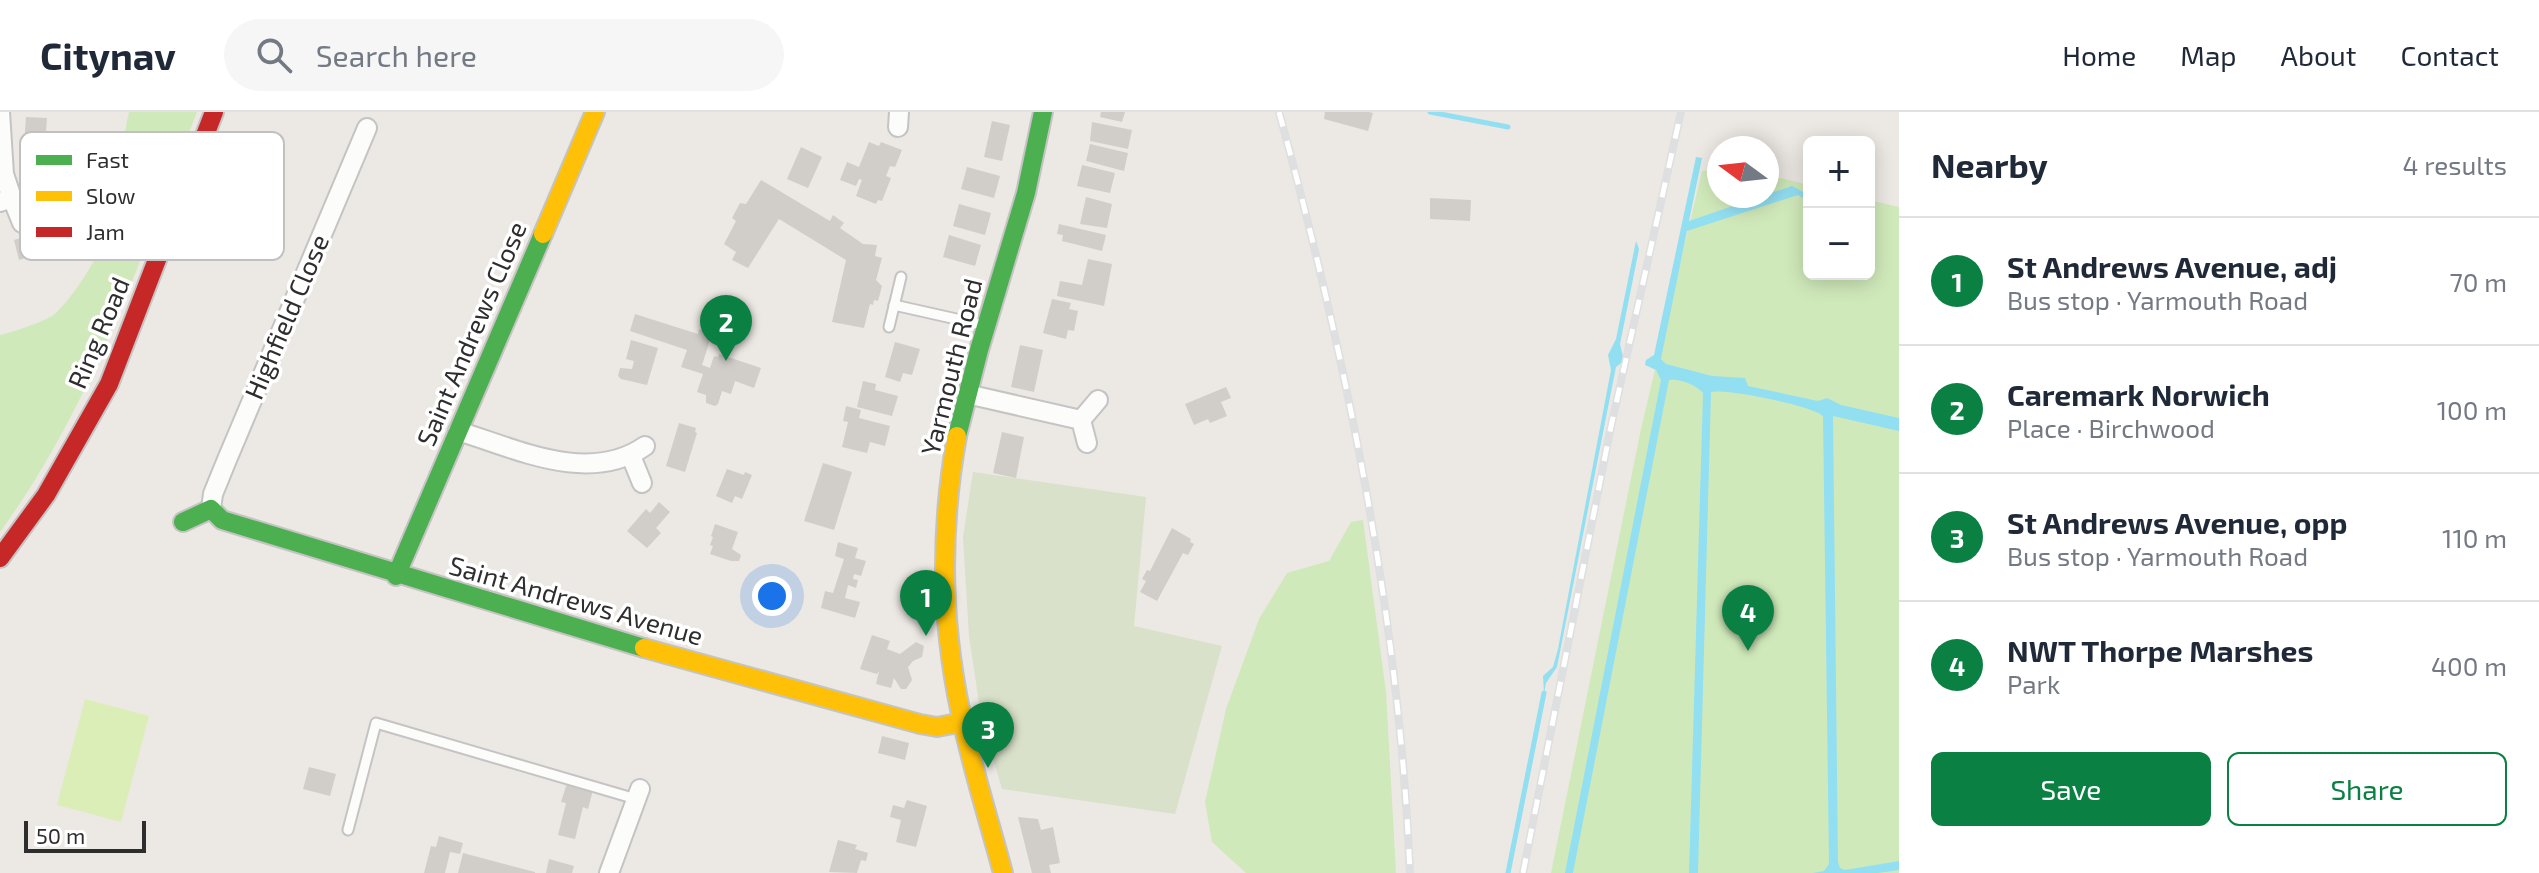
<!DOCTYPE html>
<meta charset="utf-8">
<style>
body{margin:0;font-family:"Exo 2",sans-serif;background:#f6f6f7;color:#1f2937}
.controls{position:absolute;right:24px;top:24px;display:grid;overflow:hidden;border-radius:12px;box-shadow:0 4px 20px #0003}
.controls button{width:72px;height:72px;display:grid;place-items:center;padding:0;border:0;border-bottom:2px solid #e0e1e3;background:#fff;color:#1f2937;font:40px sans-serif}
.compass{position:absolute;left:1707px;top:24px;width:72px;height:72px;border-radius:50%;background:#fff;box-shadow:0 4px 20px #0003;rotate:285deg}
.scale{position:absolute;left:24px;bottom:20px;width:122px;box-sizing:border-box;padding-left:8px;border:4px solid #2e2e2e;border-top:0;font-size:22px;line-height:28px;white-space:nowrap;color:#2e2e2e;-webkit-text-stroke:6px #fff;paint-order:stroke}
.you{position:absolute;left:772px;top:484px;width:28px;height:28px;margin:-20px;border:6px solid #fff;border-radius:50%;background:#1a73e8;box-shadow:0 0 0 12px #1a73e833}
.badge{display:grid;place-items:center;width:52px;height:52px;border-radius:50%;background:#0b8043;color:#fff;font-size:26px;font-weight:700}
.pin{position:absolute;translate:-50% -66px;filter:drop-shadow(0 2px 4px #0008)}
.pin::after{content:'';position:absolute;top:42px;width:28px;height:24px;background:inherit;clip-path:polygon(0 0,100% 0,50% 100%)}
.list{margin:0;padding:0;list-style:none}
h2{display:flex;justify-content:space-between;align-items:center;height:104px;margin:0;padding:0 32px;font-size:34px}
h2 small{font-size:26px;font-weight:400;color:#747a83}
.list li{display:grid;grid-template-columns:52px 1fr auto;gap:24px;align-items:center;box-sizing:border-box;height:128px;padding:0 32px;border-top:2px solid #e0e1e3}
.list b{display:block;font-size:30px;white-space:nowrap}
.list p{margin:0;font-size:26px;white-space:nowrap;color:#747a83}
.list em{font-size:26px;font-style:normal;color:#747a83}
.actions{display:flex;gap:16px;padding:24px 32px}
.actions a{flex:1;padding:18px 0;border:2px solid #0b8043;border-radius:12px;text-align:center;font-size:28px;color:#0b8043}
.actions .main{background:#0b8043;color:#fff}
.icon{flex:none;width:44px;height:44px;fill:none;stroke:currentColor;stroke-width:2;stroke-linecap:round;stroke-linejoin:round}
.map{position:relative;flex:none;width:1899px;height:761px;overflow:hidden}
header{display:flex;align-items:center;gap:48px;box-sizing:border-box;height:112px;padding:0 40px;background:#fff;border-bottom:2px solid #e0e1e3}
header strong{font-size:38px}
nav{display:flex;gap:44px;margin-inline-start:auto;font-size:28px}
.search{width:560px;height:72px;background:#f6f6f7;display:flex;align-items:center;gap:20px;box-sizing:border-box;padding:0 28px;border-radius:44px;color:#747a83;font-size:30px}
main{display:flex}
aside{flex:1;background:#fff}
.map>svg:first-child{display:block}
.green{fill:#d0e9ba}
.cemetery{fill:#d9e1ca}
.pitch{fill:#dceeb7}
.water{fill:#92dff2}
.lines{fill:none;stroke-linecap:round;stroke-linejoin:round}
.stream{stroke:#92dff2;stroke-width:5}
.building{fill:#d1ceca}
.lane-casing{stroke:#c5c4c4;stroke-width:13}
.street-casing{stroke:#c5c4c4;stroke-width:22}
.fast-casing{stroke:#c5c4c4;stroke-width:22}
.slow-casing{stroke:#c5c4c4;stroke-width:22}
.jam-casing{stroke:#c5c4c4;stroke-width:22}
.lane{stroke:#fcfcfb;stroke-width:9}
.street{stroke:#fcfcfb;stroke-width:18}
.fast{stroke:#4caf50;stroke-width:18}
.slow{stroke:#ffc107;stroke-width:18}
.jam{stroke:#c62828;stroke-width:18}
.rail-casing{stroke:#dedfe0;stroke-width:8}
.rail{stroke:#fff;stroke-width:5;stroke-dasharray:15;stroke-linecap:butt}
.labels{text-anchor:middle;stroke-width:7;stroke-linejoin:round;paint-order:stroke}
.street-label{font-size:26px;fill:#2e2e2e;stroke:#fff}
.key{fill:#fff;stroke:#c0c0c0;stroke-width:2}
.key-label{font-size:22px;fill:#2e2e2e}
</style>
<header>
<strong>Citynav</strong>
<div class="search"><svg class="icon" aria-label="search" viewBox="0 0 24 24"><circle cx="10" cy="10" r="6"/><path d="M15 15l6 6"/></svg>Search here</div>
<nav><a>Home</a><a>Map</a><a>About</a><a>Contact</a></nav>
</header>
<main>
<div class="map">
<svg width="1899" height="761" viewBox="0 0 1899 761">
<rect width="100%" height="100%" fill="#ece8e3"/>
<g class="green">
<path d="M129,0H197C141,145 92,294 0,420V223C13,220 48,209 57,200C83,174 116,116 120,80C123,53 122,27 129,0Z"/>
<path d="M1719,58V84H1767V63L1809,73V162H1869V88L1899,95V761H1551L1641,317L1702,59Z"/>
<path d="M1363,408L1386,580L1396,761H1246L1212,730L1205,690L1226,597L1259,507L1287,461L1329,449L1351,410Z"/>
</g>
<path class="cemetery" d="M973,360L1146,385L1134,514L1222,534L1175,702L1002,677L981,604L969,524L963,425Z"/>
<path class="pitch" d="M85,587L149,604L121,710L57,693Z"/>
<g class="water">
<path d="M1696,45L1702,46L1689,109L1792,74L1809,83V90L1798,83L1687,119L1661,247L1666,252L1712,264L1745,266L1748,274L1818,289L1827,286L1841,293L1899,306V319L1833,304L1838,750L1840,756L1845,758L1899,749V758L1878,761H1813L1824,759L1829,752L1823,304C1812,294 1727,276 1711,280L1698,761H1689L1703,281C1697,273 1678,266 1669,268L1573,761H1565L1661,268L1656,258L1645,253L1646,248L1654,243Z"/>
<path d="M1636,129L1639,137L1620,232L1624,249L1616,255L1613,270L1557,555L1546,571L1544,581L1543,564L1553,555L1558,537L1611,258L1608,243L1616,227Z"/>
</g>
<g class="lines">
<g class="stream">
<path d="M1430,0L1508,15"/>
<path d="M1508,761L1544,581"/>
</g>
</g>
<g class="building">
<path d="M1101,0H1125L1122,10L1100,5Z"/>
<path d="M1325,0H1369L1373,1L1368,19L1324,7Z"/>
<path d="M26,5L47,6L44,48L23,46Z"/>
<path d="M992,9L1010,13L1002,49L984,45Z"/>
<path d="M1092,10L1132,18L1128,37L1090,29Z"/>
<path d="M869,30L879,34L881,30L902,38L895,55L890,54L886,64L891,66L882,89L878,88L876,92L856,84L862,68L859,67L856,74L840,68L847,50L859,55Z"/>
<path d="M1090,32L1128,41L1124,59L1086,49Z"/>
<path d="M801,35L822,45L808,76L787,67Z"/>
<path d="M1082,53L1115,61L1110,81L1077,74Z"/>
<path d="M967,55L1000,64L994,86L961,77Z"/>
<path d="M761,68L830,109L833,103L844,111L840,116L863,132L877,133L875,144L882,146L876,168L882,174L878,189L874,188L873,193L870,192L864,216L832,210L846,148L779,107L748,156L732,148L736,140L724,132L736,109L732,106L740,91L746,92Z"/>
<path d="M1086,85L1112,92L1107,116L1080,112Z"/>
<path d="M1430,86L1471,88L1470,109L1430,107Z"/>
<path d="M959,92L991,101L985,123L953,114Z"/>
<path d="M1059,112L1106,123L1102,139L1062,129L1063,123L1057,122Z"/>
<path d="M35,122L41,141L19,148L14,128Z"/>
<path d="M949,123L981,133L975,154L943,145Z"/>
<path d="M1088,147L1112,152L1104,194L1057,184L1060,169L1082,173Z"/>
<path d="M1052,187L1071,191L1069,197L1078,199L1074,219L1068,218L1066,227L1043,221Z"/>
<path d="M635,202L698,222L699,217L712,222L702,253L710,256L714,244L718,245L719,242L761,256L754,276L735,269L731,282L722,279L718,292L715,294L706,291V283L697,280L703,262L681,255L687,238L630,219Z"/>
<path d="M631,228L658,236L647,273L621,267L618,264L620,256L632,257L634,249L626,247Z"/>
<path d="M895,230L920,237L912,263L903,261L900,270L885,265Z"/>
<path d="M1020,233L1043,238L1034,280L1011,275Z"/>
<path d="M863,269L876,272L875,278L898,284L892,304L857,295Z"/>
<path d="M1226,275L1231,286L1221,290L1227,304L1210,311L1208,307L1194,313L1185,292Z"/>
<path d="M846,294L861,298L859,306L890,314L885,334L870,330L867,341L842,335L848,310L843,309Z"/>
<path d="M679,311L696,316L695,320L697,321L685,360L666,354Z"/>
<path d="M1002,320L1024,325L1016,366L993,361Z"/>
<path d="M823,351L852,360L834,418L804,409Z"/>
<path d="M727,357L744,363L745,360L752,363L742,387L735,384L732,391L716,384Z"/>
<path d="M659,390L670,400L656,416L661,421L647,436L627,419L646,397L650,401Z"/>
<path d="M715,412L738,420L732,437L741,443L739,449H731L710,442L713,434L710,433L713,425L711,424Z"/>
<path d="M1172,416L1191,427L1190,430L1194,432L1188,443L1183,441L1157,489L1140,480L1146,469L1142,467L1147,458L1150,459Z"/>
<path d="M838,430L858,436L855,446L866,449L861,464L854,462L853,467L858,468L856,476L848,473L845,486L860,490L855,506L821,496L825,479L833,481L844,447L835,444Z"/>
<path d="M872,523L890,529L887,537L900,542L916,530L924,534L922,545L913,549L908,555L912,568L906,577H901L894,566L891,576L876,572L879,559L877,562L860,557Z"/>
<path d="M882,624L909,631L905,648L878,641Z"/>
<path d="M309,655L336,662L330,684L303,677Z"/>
<path d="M567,671L593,678L588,697L583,695L575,727L558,723L566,691L561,690Z"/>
<path d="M907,688L927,694L916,735L896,730L901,708L890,705L893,693L904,696Z"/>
<path d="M1018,705L1038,707L1041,718L1053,715L1060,751L1049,753L1051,761H1032Z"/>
<path d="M439,724L463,731L460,742L450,740L445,761H424L431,734L436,735Z"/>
<path d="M838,728L857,733L855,737L868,741L866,749L861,748L857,761L829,760Z"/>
<path d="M463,741L535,760V761H458Z"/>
<path d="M549,747L574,754L572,761H546Z"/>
</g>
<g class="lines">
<defs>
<g id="lane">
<path d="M894,193L983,213"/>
<path d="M889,215L901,165"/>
<path d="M348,718L376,611L636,687"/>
</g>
<g id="street">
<path d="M898,15L899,0"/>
<path d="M12,86L22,111"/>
<path d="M0,90L12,86L4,62L0,0"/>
<path d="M967,282L1081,308L1087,331"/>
<path d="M1081,308L1098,288"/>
<path d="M458,319C517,337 589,373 645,334"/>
<path d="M631,344L642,371"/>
<path d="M211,397L213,382L226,350L367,16"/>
<path d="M609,761L640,677"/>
</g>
<g id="fast">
<path d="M957,324L979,238L1026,81L1043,0"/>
<path d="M183,410L211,397L222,408L644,536"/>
<path d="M396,464L543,122"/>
</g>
<g id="slow">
<path d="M543,122L595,0"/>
<path d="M957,324C940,417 941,510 961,602C972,656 989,708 1003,761"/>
<path d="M644,536L920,612L937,615L963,610"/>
</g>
<path id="jam" d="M0,446L46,383L109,272L214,0"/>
</defs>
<use href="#lane" class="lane-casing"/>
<use href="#street" class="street-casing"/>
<use href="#fast" class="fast-casing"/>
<use href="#slow" class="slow-casing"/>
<use href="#jam" class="jam-casing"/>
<use href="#lane" class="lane"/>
<use href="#street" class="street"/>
<use href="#fast" class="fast"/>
<use href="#slow" class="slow"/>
<use href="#jam" class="jam"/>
<defs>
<g id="rail">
<path d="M1279,0C1347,249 1399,503 1410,761"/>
<path d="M1523,761L1610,319L1681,0"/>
</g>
</defs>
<use href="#rail" class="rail-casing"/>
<use href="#rail" class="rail"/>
</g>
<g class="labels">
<g class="street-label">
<text transform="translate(287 205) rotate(-67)" y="9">Highfield Close</text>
<text transform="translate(99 221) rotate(-67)" y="9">Ring Road</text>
<text transform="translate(472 222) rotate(-67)" y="9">Saint Andrews Close</text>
<text transform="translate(952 255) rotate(-76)" y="9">Yarmouth Road</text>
<text transform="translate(576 489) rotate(16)" y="9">Saint Andrews Avenue</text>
</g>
</g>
<rect x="20" y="20" width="264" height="128" rx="12" class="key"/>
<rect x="36" y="43" width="36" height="10" fill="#4caf50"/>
<rect x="36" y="79" width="36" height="10" fill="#ffc107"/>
<rect x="36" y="115" width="36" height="10" fill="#c62828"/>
<g class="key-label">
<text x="86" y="56">Fast</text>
<text x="86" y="92">Slow</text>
<text x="86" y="128">Jam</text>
</g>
</svg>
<div class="controls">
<button>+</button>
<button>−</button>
</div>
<svg class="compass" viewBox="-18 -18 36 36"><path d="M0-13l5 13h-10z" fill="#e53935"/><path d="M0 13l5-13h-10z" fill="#747a83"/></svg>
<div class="scale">50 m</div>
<div class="you"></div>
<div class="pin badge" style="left:926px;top:524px">1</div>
<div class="pin badge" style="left:726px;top:249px">2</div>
<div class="pin badge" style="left:988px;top:656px">3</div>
<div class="pin badge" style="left:1748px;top:539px">4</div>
</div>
<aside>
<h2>Nearby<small>4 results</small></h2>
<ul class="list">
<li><span class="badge">1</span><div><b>St Andrews Avenue, adj</b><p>Bus stop · Yarmouth Road</p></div><em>70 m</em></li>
<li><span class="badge">2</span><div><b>Caremark Norwich</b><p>Place · Birchwood</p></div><em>100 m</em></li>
<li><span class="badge">3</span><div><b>St Andrews Avenue, opp</b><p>Bus stop · Yarmouth Road</p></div><em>110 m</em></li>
<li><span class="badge">4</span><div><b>NWT Thorpe Marshes</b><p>Park</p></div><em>400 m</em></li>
</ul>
<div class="actions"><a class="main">Save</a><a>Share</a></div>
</aside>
</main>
